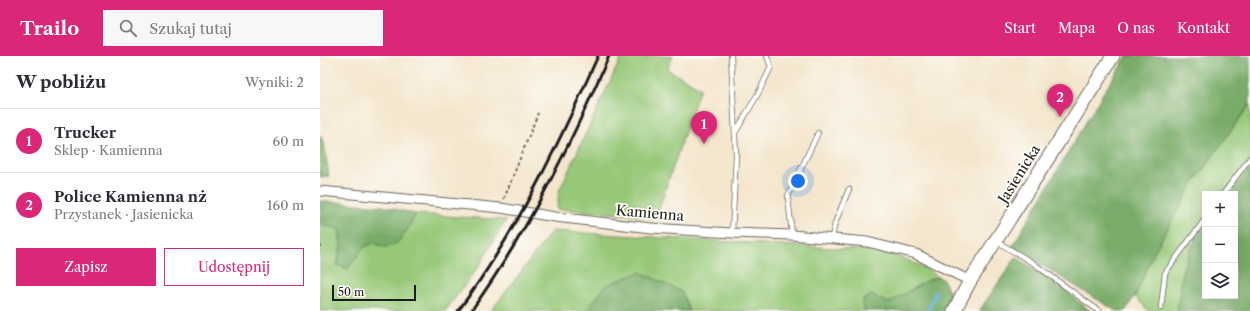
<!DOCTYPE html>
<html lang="pl">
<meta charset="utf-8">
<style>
body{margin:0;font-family:"Libre Caslon Text",serif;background:#f7f7f7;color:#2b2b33}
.controls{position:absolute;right:12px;bottom:12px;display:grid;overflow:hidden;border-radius:0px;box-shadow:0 4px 16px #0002}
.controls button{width:36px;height:36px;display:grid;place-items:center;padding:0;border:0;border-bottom:1px solid #e1e1e2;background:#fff;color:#2b2b33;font:20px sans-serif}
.scale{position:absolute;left:12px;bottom:10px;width:84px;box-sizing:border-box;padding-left:4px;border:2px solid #1c1c1c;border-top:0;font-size:11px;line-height:14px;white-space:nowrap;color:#1c1c1c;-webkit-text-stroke:3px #fdfcf7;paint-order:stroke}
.you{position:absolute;left:478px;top:125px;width:14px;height:14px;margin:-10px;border:3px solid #fff;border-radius:50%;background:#1a73e8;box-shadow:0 0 0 6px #1a73e833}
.badge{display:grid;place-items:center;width:26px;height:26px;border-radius:50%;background:#db2777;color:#fff;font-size:13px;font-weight:700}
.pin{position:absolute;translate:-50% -33px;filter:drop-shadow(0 1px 2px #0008)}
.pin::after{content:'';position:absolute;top:21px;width:14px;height:12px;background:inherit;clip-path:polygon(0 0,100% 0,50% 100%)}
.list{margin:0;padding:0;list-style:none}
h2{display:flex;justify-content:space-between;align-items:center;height:52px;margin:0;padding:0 16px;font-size:17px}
h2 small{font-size:13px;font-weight:400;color:#7c7c81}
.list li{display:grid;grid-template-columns:26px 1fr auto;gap:12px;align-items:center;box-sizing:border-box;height:64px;padding:0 16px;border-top:1px solid #e1e1e2}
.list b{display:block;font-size:15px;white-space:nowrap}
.list p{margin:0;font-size:13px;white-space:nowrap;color:#7c7c81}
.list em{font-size:13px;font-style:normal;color:#7c7c81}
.actions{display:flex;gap:8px;padding:12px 16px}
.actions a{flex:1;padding:9px 0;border:1px solid #db2777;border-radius:0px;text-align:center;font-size:14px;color:#db2777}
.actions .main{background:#db2777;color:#fff}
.icon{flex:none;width:22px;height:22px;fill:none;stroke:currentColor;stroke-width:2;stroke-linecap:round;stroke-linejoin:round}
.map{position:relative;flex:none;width:930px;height:255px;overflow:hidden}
header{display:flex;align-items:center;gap:24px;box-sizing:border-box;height:56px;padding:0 20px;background:#db2777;color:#fff}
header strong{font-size:19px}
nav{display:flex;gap:22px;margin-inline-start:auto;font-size:14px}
.search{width:280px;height:36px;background:#f7f7f7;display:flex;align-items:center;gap:10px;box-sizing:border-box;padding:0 14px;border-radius:0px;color:#7c7c81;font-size:15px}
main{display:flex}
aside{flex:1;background:#fff}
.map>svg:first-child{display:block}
.green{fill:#97c878;stroke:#5a724a}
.forest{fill:#79ac68;stroke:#4a6442}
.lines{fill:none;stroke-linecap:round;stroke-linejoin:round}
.stream{stroke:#63b4de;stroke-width:3.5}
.lane-casing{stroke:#68635a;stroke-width:6}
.street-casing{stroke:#68635a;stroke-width:11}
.secondary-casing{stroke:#68635a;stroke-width:15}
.path{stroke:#68635a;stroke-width:2;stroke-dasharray:3 3;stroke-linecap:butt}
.lane{stroke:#fff;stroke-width:4.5}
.street{stroke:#fff;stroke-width:9}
.secondary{stroke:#fff;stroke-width:13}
.rail{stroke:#1c1c1c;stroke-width:3}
.labels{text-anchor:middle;stroke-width:3.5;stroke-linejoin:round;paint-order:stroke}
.street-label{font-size:14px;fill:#1c1c1c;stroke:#fdfcf7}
</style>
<header>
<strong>Trailo</strong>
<div class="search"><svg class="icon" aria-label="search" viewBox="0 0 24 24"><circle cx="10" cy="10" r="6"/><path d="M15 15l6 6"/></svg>Szukaj tutaj</div>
<nav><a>Start</a><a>Mapa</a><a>O nas</a><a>Kontakt</a></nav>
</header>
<main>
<aside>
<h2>W pobliżu<small>Wyniki: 2</small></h2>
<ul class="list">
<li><span class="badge">1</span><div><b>Trucker</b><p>Sklep · Kamienna</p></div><em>60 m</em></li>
<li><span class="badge">2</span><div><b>Police Kamienna nż</b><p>Przystanek · Jasienicka</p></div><em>160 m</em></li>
</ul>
<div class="actions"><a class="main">Zapisz</a><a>Udostępnij</a></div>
</aside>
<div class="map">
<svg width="930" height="255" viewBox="0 0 930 255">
<rect width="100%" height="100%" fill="#fdfcf7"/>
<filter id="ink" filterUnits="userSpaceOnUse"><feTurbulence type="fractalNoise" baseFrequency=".025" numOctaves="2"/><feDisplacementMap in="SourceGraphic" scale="8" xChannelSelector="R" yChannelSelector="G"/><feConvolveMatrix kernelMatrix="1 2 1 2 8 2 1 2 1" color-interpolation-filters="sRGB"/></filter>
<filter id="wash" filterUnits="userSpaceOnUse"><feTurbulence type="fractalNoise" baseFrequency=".012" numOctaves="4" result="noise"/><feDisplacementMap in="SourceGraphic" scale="16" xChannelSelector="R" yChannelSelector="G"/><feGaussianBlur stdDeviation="0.9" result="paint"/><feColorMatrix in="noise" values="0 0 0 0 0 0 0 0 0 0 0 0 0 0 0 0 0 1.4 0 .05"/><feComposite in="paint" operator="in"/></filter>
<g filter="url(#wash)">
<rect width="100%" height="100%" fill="#f4e6cd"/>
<g class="green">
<path d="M302,0H353L347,13L380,32L336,161L237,153L239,135Z"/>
<path d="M930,48V112L910,138H885V171L873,187L863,212L857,255H828L815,240L834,196L874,126Z"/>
<path d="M96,158L186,164L159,210L125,255H0V171L5,170L19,173L21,190L17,209L28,213L43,192L53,187L66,191L86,176Z"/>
<path d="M232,175L561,195C582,201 600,208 618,221L606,225L569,247L544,254L546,255H171Z"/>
</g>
<g class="forest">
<path d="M807,0H930V48L874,126L834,196L815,240L805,255H796L692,191L782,39Z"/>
<path d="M0,80L4,87L9,120L0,121Z"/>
<path d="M930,112V255H857C862,220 863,200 885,171V240H915V138H910Z"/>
<path d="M0,145L63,150L96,158C90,168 81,191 66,191C62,190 57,188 53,187L43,192L28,213L17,209L21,190L19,173L5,170L0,171Z"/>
<path d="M696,201L739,229L770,255H659Z"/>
<path d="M321,216L362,236L369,255H266L286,229Z"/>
<path d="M618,221L623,223L630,237L623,255H546L542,250L543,244L551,239L569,247L606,225Z"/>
</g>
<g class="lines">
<path class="stream" d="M608,255L616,236"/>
</g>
</g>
<g filter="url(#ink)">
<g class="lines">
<defs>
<g id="lane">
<path d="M411,0L416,99L412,177"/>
<path d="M415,77L439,36L451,11L447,0"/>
<path d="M903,138L930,102"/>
<path d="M472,179L468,140L498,77"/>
<path d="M512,181L515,167L529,133"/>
<path d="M676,185L713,207L779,255"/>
<path d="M841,252L845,217L885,163"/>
</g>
<path id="street" d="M0,135L181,152L235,161L331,172L412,177L472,179L547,186L596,198L650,225"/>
<path id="secondary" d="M634,255L650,225L793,0"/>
</defs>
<use href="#lane" class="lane-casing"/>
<use href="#street" class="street-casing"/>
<use href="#secondary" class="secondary-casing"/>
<g class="path">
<path d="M184,143L218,57"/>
<path d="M0,190H1"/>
</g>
<use href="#lane" class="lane"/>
<use href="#street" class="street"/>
<use href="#secondary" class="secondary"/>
<g class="rail">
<path d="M138,255C197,176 238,89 278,0"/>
<path d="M151,255C209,174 249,91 289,0"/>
</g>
</g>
</g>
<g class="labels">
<g class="street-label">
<text transform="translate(699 118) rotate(-58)" y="5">Jasienicka</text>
<text transform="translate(330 157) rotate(5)" y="5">Kamienna</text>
</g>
</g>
</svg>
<div class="controls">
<button>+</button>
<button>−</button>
<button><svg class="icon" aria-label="layers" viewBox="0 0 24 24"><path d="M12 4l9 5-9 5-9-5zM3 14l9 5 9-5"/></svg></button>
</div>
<div class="scale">50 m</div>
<div class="you"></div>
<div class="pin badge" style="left:384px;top:88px">1</div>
<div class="pin badge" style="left:740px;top:61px">2</div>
</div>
</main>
